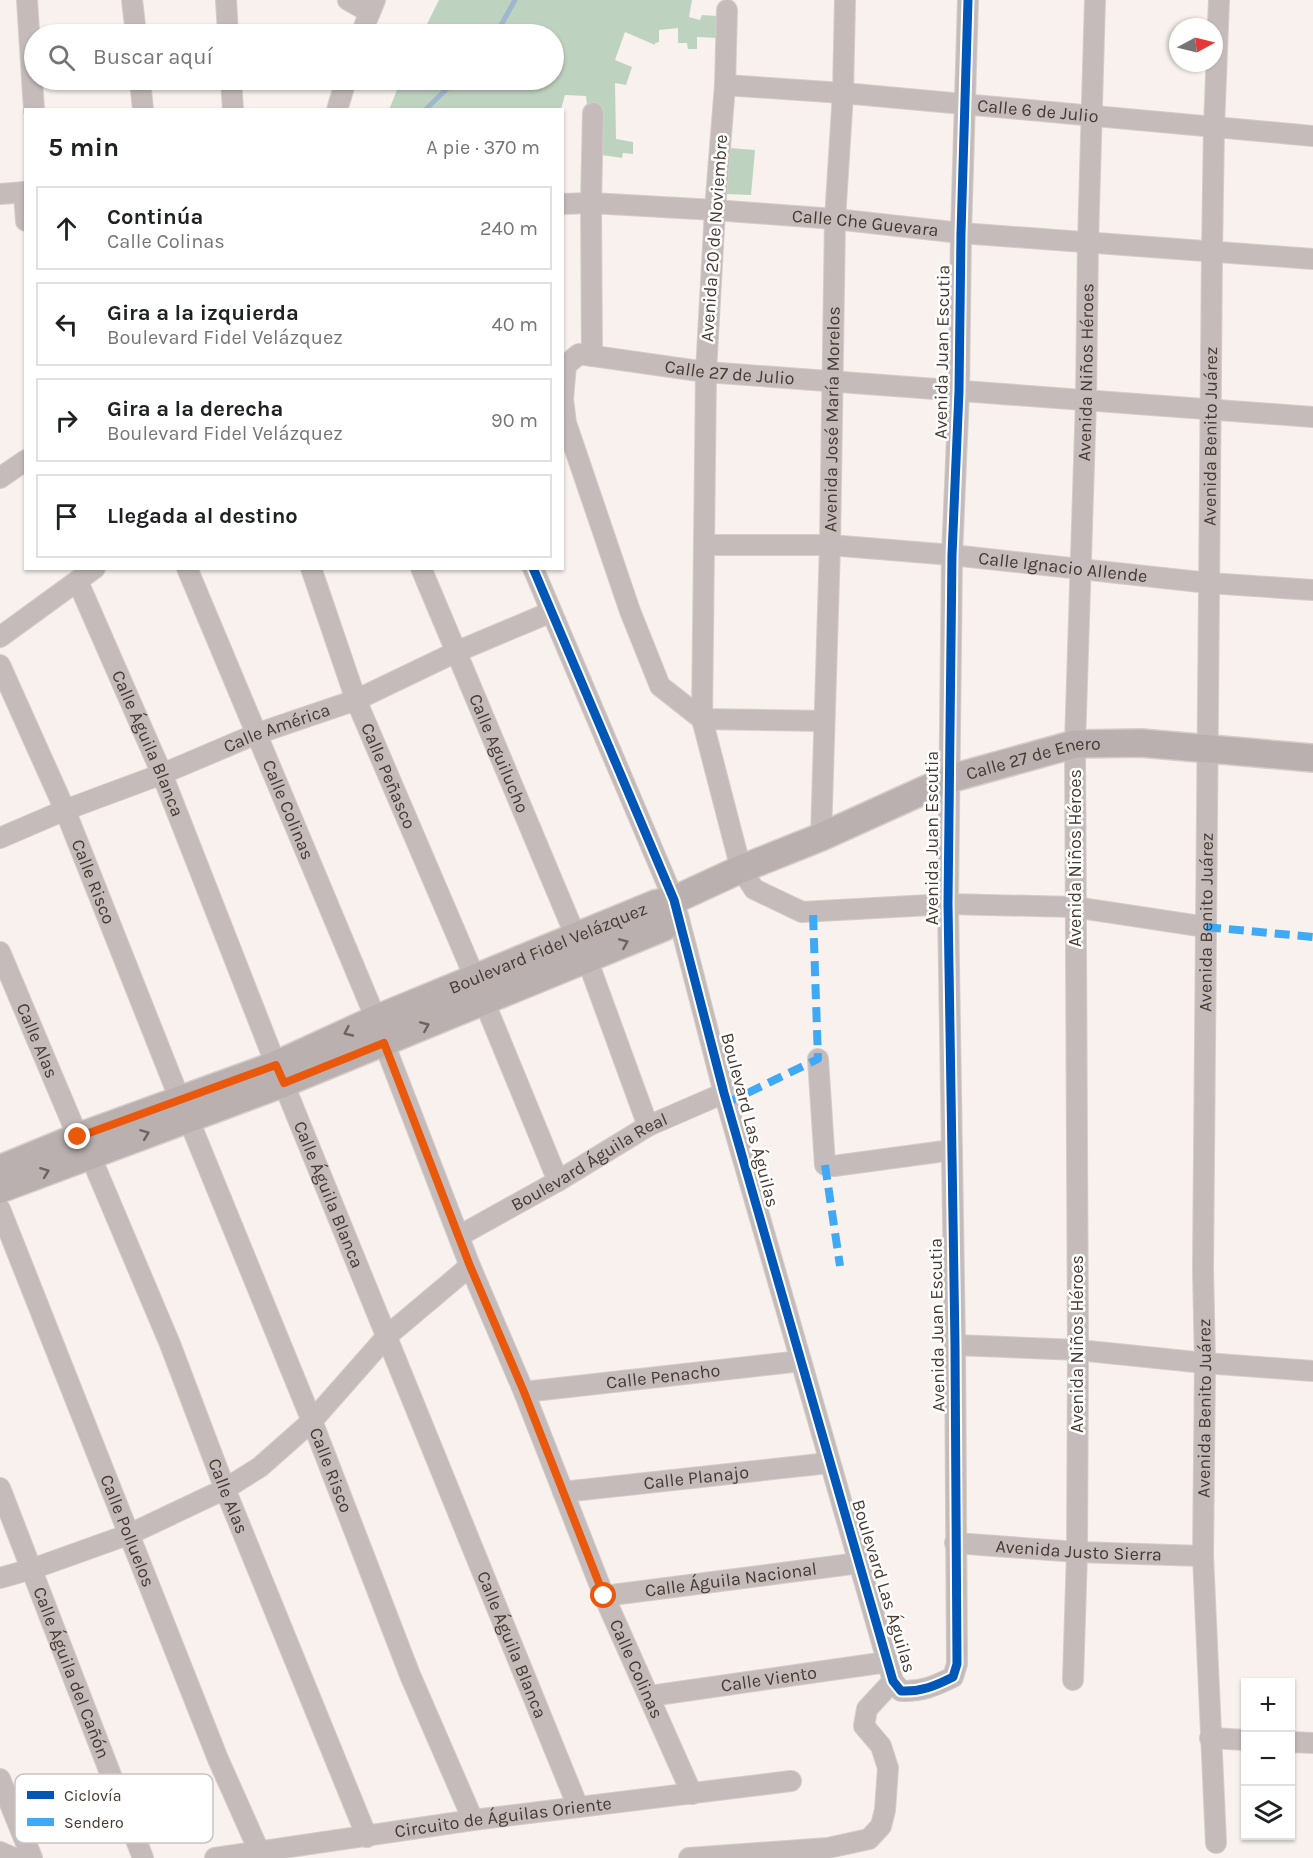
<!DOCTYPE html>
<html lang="es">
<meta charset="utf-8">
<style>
body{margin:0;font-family:Karla,sans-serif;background:#f2f2f2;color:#202124}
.controls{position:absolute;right:18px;bottom:18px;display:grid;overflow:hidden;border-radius:0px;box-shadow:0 2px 4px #0004}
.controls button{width:54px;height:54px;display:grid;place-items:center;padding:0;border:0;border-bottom:2px solid #e0e0e0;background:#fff;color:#202124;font:30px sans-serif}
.compass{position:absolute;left:1169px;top:18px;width:54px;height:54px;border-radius:50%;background:#fff;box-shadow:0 2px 4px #0004;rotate:83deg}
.stop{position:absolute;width:18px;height:18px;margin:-14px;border:4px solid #ea580c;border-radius:50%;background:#fff}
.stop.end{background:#ea580c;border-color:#fff;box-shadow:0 2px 6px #0008}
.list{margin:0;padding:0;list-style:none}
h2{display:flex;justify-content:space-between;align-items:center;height:78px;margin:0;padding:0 24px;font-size:26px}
h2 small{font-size:20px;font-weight:400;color:#757577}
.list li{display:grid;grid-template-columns:39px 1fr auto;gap:18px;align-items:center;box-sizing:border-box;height:84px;margin:0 12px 12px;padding:0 12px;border:2px solid #e0e0e0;border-radius:0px}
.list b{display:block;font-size:22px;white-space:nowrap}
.list p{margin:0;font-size:20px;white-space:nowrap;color:#757577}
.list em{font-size:20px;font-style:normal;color:#757577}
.icon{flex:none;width:33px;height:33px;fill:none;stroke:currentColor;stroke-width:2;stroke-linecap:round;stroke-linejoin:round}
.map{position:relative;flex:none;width:1313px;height:1858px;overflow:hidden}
.search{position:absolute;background:#fff;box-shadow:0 2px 4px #0004;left:24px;top:24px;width:540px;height:66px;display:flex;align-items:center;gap:15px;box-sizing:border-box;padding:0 21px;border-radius:33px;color:#757577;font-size:22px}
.panel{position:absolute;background:#fff;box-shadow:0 2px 4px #0004;left:24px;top:108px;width:540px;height:462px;border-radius:0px}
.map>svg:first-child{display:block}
.forest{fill:#bed3bf}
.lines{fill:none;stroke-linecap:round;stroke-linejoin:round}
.stream{stroke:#9eb7ce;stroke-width:5}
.street-casing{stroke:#d4cdc8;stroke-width:22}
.secondary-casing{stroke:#d4cdc8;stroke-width:30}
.street{stroke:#c4bbba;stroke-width:20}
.secondary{stroke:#bab0b0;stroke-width:27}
.quiet{stroke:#3fa9f5;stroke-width:8;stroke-dasharray:15 8;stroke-linecap:butt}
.cycleway-casing{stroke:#fff;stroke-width:13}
.cycleway{stroke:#0057b8;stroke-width:9}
.oneway{stroke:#6f635d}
.route{stroke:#ea580c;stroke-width:8}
.labels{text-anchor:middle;stroke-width:5;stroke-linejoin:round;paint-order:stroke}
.street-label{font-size:18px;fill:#463a31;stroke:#fff}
.key{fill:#fff;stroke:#c8c4c1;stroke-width:1.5}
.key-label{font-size:16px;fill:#463a31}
</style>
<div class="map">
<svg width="1313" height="1858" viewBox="0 0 1313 1858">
<rect width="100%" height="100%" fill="#f8f1ed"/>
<g class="forest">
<path d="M439,0H692L689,17L700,20L702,15L717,16L718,38L697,37V49H688L687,43H678V28L659,30V42L655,43V45L625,32L615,60L632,67L626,85L615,83L616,139L633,142V154L623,153L622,158L602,155L594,170L586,96L565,95L561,109L389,110L401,80H554V34H422Z"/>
<path d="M730,148L755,150L751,195L726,194Z"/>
</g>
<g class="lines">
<g class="stream">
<path d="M496,34L515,0"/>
<path d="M425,110L456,80"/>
</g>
<defs>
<g id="street">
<path d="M27,0L34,110"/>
<path d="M132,0L136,34"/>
<path d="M226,0L228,34"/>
<path d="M348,0L369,12"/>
<path d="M727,10L725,85L715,210L706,372L702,719L741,869L754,889L802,912L948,904L1074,907L1206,927"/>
<path d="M361,34L375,0"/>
<path d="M140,80L143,110"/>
<path d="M231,80L233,110"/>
<path id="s1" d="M725,85L843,93L1313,136"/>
<path d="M337,110L346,80"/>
<path d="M24,192L26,221"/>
<path d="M0,194L26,192"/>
<path id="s2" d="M562,204L591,203L715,210L835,219L961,233L1313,259"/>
<path d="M592,356L591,203L593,113"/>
<path d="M0,478L26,460"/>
<path id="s3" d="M704,545H830L952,555L1209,583L1313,590"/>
<path id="s4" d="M187,568L376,1019"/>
<path id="s5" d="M311,568L356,700L475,978"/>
<path id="s6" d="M421,568L576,937"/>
<path d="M533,568L674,900L724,1093L893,1681L901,1691C921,1692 935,1686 953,1677L957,1664L955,1345L948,904L952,555L959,391L961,233L968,0"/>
<path id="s7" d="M78,582L162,774L276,1065L578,1807"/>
<path d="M0,637L95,568"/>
<path id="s8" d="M0,665L65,810L180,1100"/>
<path id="s9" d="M824,721L702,719L660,686L630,611L566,423L563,399L566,365L579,354L706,372L1313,417"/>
<path id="s10" d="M821,837L830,545L835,219L843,93L845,0"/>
<path id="s11" d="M0,838L65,810L162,774L256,734L356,700L456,652L551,612"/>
<path id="s12" d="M0,952L78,1137"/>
<path d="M587,959L648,1126"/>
<path d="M484,1001L558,1181"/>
<path id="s13" d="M384,1043L470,1266L524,1392L604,1596L692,1794"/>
<path d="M818,1059L825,1165L834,1166L952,1150"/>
<path id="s14" d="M188,1118L312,1421L410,1675L473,1820"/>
<path id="s15" d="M90,1155L170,1344L225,1489L367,1837"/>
<path id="s16" d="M0,1209L218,1759L259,1851"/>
<path id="s17" d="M459,1236L558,1181L648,1126L724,1093"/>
<path d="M955,1345L1078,1350L1205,1363L1313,1371"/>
<path id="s18" d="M524,1392L801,1361"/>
<path id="s19" d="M0,1488L143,1858"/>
<path id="s20" d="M563,1492L829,1463"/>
<path id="s21" d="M955,1543L1077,1552L1203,1556"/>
<path d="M0,1578L32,1569L130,1534L225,1489L260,1467L312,1421L387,1336L470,1266"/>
<path id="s22" d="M604,1596L859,1563"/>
<path id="s23" d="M1073,1680L1077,1552L1078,1350L1075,744L1086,400L1088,242L1095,0"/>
<path id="s24" d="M650,1696L887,1662"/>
<path d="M1210,1738L1246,1740"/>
<path d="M1290,1742L1313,1743"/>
<path d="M0,1779L32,1858"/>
<path id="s25" d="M1216,1843L1203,1556L1205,1363L1203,1269L1212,252L1214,127L1219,0"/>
<path d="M0,1852L14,1858"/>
<path id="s26" d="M215,1858L473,1820L791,1781"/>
<path d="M689,1858L828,1848L869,1839L881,1826L885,1810L888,1768L881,1746L864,1726L867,1709L893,1681"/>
</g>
<g id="secondary">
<path id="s27" d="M0,1169L78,1137L276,1065L376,1019L655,904L674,900L741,869L821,837L949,779L1075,744L1141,743L1313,758"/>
<path d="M0,1189L284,1083L664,927L674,900"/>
</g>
</defs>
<use href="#street" class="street-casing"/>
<use href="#secondary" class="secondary-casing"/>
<use href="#street" class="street"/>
<use href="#secondary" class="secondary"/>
<g class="quiet">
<path d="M1206,927L1313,937"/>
<path d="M727,1103L818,1059L813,913"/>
<path d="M825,1165L840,1266"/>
</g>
<defs>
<path id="cycleway" d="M533,568L674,900L724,1093L893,1681L901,1691C921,1692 935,1686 953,1677L957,1664L955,1345L948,904L952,555L959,391L961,233L968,0"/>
</defs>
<use href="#cycleway" class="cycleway-casing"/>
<use href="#cycleway" class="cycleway"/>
</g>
<defs><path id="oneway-chevron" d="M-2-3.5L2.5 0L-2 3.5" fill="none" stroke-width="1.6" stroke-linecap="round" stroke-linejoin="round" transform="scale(1.5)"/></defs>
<g class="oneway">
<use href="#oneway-chevron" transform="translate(624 943) rotate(-23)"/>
<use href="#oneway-chevron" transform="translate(425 1026) rotate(-23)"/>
<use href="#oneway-chevron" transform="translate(348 1032) rotate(155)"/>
<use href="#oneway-chevron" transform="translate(145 1134) rotate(-21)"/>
<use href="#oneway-chevron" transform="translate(45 1172) rotate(-21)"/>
</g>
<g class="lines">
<path class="route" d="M78,1137L276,1065L284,1083L384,1043L470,1266L524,1392L604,1596"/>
</g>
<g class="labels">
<g class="street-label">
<text dy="6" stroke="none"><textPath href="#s1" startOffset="314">Calle 6 de Julio</textPath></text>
<text dy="6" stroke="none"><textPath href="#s2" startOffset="304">Calle Che Guevara</textPath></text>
<text transform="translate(714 238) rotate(-86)" y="6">Avenida 20 de Noviembre</text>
<text transform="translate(942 352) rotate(-89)" y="6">Avenida Juan Escutia</text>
<text dy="6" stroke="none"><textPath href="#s9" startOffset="682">Calle 27 de Julio</textPath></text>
<text dy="6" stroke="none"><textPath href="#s23" startOffset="1308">Avenida Niños Héroes</textPath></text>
<text dy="6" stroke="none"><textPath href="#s10" startOffset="418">Avenida José María Morelos</textPath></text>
<text dy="6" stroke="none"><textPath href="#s25" startOffset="1407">Avenida Benito Juárez</textPath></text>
<text dy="6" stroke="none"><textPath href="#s3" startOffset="360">Calle Ignacio Allende</textPath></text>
<text dy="6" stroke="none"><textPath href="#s11" startOffset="298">Calle América</textPath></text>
<text dy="6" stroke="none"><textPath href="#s7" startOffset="176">Calle Águila Blanca</textPath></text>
<text dy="6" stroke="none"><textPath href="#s6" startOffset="201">Calle Aguilucho</textPath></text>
<text dy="6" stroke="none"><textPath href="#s27" startOffset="1114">Calle 27 de Enero</textPath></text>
<text dy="6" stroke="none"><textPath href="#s5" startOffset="222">Calle Peñasco</textPath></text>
<text dy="6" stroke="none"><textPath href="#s4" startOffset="262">Calle Colinas</textPath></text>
<text transform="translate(932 838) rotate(-90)" y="6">Avenida Juan Escutia</text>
<text transform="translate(1075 858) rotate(-90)" y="6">Avenida Niños Héroes</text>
<text dy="6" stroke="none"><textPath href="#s8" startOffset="236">Calle Risco</textPath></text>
<text dy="6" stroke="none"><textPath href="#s25" startOffset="921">Avenida Benito Juárez</textPath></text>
<text dy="6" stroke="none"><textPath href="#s27" startOffset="591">Boulevard Fidel Velázquez</textPath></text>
<text dy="6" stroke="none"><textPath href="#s12" startOffset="96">Calle Alas</textPath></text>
<text transform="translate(750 1120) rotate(75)" y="6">Boulevard Las Águilas</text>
<text dy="6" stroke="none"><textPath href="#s17" startOffset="150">Boulevard Águila Real</textPath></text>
<text dy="6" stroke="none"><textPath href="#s7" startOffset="662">Calle Águila Blanca</textPath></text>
<text transform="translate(937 1325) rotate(-91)" y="6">Avenida Juan Escutia</text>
<text transform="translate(1077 1344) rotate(-90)" y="6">Avenida Niños Héroes</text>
<text dy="6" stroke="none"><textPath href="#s18" startOffset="140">Calle Penacho</textPath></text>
<text dy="6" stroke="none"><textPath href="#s25" startOffset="435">Avenida Benito Juárez</textPath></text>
<text dy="6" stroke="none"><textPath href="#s14" startOffset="380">Calle Risco</textPath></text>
<text dy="6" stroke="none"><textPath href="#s20" startOffset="134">Calle Planajo</textPath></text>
<text dy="6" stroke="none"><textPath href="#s15" startOffset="368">Calle Alas</textPath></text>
<text dy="6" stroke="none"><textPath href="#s16" startOffset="346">Calle Polluelos</textPath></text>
<text dy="6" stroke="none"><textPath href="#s21" startOffset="124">Avenida Justo Sierra</textPath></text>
<text dy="6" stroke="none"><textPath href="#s22" startOffset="128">Calle Águila Nacional</textPath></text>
<text transform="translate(884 1586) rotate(73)" y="6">Boulevard Las Águilas</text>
<text dy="6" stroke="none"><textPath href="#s7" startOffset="1148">Calle Águila Blanca</textPath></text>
<text dy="6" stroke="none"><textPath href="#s13" startOffset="675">Calle Colinas</textPath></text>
<text dy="6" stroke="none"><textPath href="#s19" startOffset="198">Calle Águila del Cañón</textPath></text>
<text dy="6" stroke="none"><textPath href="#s24" startOffset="120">Calle Viento</textPath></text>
<text dy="6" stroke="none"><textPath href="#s26" startOffset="291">Circuito de Águilas Oriente</textPath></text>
</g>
</g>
<rect x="15" y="1774" width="198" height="69" rx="9" class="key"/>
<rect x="27" y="1791" width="27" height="8" fill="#0057b8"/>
<rect x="27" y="1818" width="27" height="8" fill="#3fa9f5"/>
<g class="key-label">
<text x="64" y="1801">Ciclovía</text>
<text x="64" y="1828">Sendero</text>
</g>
</svg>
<div class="controls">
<button>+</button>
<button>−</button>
<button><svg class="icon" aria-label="layers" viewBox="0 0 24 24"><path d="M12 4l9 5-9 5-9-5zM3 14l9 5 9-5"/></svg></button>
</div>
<svg class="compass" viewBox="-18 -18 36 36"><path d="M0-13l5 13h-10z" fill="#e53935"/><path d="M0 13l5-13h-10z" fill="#757577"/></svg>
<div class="stop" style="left:604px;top:1596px"></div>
<div class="stop end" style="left:78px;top:1137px"></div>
<div class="search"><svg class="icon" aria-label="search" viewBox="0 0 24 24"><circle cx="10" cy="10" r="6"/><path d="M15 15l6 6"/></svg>Buscar aquí</div>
<section class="panel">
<h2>5 min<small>A pie · 370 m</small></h2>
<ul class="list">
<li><svg class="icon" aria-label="ahead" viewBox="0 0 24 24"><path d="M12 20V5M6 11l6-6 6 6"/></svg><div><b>Continúa</b><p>Calle Colinas</p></div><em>240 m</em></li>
<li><svg class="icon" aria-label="left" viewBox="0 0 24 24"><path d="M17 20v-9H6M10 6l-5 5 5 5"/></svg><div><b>Gira a la izquierda</b><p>Boulevard Fidel Velázquez</p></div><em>40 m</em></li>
<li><svg class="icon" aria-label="right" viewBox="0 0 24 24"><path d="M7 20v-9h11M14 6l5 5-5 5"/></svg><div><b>Gira a la derecha</b><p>Boulevard Fidel Velázquez</p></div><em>90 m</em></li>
<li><svg class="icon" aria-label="arrive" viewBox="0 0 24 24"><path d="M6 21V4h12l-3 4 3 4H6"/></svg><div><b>Llegada al destino</b></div></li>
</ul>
</section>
</div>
